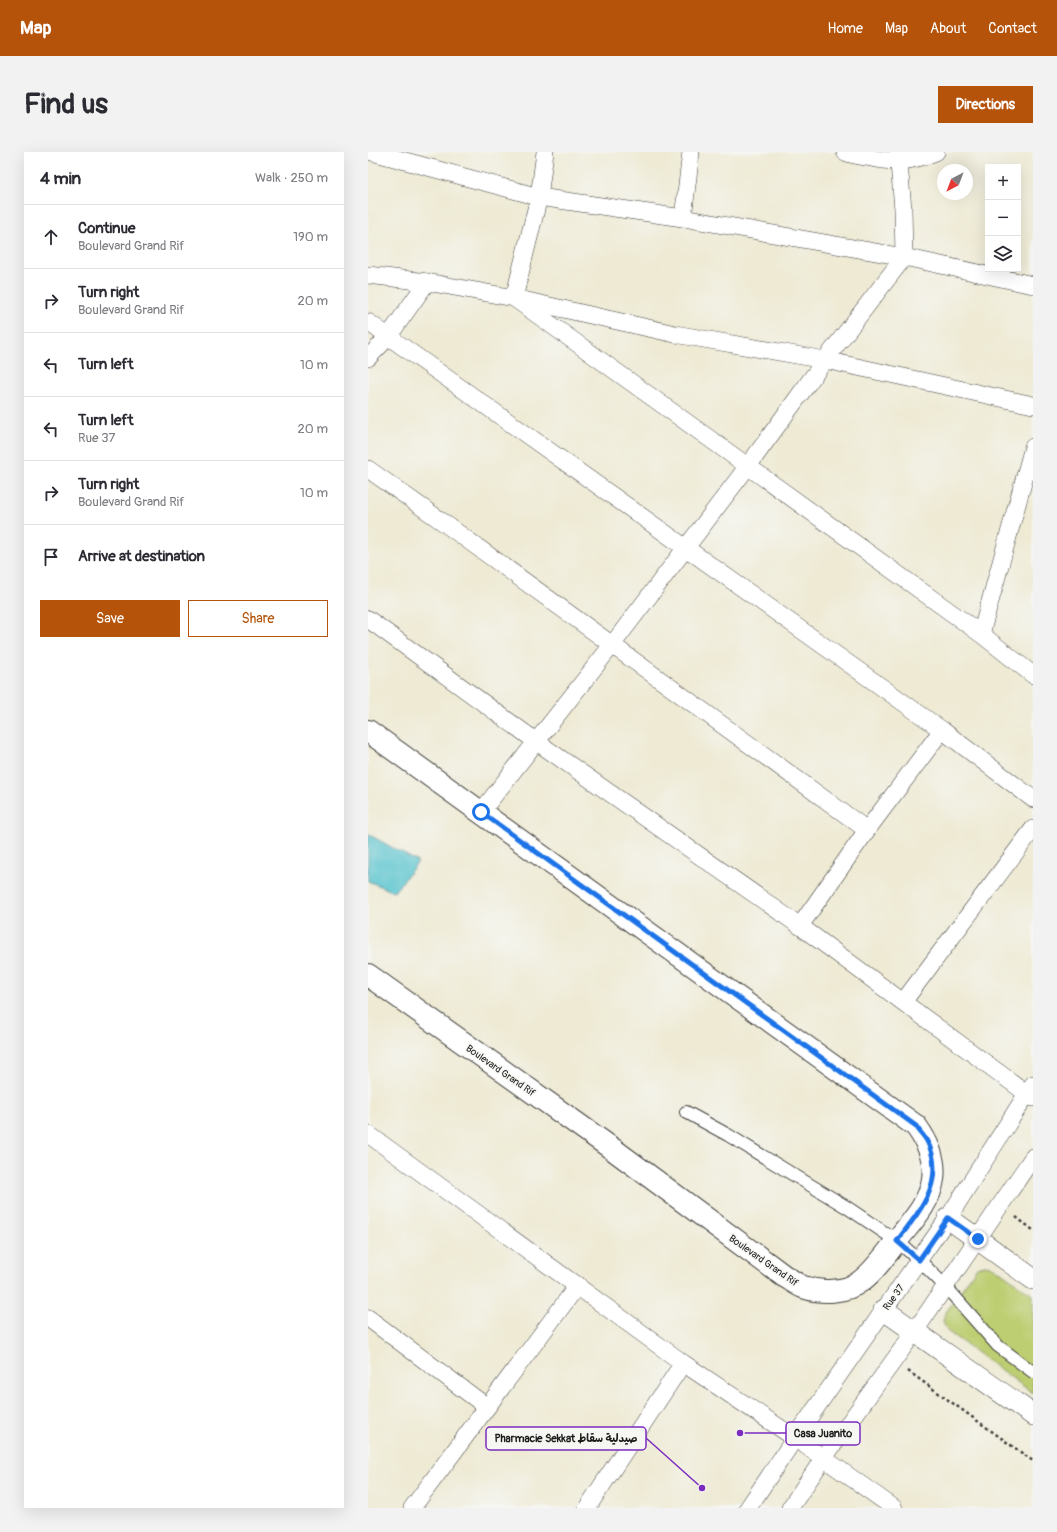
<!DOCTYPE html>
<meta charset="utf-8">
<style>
body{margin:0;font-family:Pangolin,"Playpen Sans Arabic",sans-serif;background:#f2f2f3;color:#2b2b33}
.controls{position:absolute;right:12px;top:12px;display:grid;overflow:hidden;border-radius:0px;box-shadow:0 4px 16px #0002}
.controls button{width:36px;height:36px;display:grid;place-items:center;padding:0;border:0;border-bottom:1px solid #e1e1e2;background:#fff;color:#2b2b33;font:20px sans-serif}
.compass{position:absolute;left:569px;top:12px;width:36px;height:36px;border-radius:50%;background:#fff;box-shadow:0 4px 16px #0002;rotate:222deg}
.stop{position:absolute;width:12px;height:12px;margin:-9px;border:3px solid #1a73e8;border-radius:50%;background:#fff}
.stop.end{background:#1a73e8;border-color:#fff;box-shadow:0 1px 4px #0008}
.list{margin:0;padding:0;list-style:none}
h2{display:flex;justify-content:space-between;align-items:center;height:52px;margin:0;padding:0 16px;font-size:17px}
h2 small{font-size:13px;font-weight:400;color:#7c7c81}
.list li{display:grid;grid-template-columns:26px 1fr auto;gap:12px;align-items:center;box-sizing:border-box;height:64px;padding:0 16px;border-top:1px solid #e1e1e2}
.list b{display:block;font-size:15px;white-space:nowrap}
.list p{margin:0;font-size:13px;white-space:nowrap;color:#7c7c81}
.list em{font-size:13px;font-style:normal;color:#7c7c81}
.actions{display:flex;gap:8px;padding:12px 16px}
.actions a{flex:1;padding:9px 0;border:1px solid #b45309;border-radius:0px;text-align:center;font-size:14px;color:#b45309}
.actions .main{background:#b45309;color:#fff}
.icon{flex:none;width:22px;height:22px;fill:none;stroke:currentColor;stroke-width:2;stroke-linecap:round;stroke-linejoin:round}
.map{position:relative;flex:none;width:665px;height:1356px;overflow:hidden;border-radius:0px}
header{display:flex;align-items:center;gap:24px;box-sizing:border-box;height:56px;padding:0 20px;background:#b45309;color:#fff}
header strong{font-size:19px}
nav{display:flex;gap:22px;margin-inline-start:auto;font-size:14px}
.intro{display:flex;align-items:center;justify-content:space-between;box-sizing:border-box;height:96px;padding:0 24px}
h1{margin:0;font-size:28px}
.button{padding:10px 18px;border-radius:0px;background:#b45309;color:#fff;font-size:14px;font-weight:700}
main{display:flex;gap:24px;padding:0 24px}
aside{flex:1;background:#fff;border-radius:0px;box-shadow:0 4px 16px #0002}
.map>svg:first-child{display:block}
.green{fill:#bcce71;stroke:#6c7546}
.water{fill:#55c2ce;stroke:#386f75}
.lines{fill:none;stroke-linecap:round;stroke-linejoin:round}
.pedestrian-casing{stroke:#3c3b38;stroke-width:14}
.minor-casing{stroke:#3c3b38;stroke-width:18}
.tertiary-casing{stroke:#3c3b38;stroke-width:22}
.secondary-casing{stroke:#3c3b38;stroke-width:24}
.path{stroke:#3c3b38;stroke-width:2.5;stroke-dasharray:3 3;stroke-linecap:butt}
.pedestrian{stroke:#fff;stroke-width:12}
.minor{stroke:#fff;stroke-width:17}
.tertiary{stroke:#fff;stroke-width:21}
.secondary{stroke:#fff;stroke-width:22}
.route{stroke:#1a73e8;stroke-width:5}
.labels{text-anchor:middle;stroke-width:3;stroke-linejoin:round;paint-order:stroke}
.street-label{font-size:10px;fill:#1c1c1c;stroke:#f6f6f2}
.leader{fill:none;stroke:#7b2cbf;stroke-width:1.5}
.callout-dot{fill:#7b2cbf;stroke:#f6f6f2;stroke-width:1.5}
.callout{fill:#f6f6f2;stroke:#7b2cbf;stroke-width:1.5}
.callout-label{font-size:11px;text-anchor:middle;font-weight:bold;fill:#1c1c1c}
</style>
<header>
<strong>Map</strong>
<nav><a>Home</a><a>Map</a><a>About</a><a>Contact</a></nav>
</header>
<div class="intro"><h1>Find us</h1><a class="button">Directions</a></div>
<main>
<aside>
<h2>4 min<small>Walk · 250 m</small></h2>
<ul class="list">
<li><svg class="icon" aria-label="ahead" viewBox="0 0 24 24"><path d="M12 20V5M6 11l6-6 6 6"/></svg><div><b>Continue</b><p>Boulevard Grand Rif</p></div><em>190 m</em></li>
<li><svg class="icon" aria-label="right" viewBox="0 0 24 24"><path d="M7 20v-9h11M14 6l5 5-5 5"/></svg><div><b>Turn right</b><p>Boulevard Grand Rif</p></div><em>20 m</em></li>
<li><svg class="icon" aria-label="left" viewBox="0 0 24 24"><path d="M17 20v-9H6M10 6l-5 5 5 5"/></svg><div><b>Turn left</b></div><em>10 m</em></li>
<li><svg class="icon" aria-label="left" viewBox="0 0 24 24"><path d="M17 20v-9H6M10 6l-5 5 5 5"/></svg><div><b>Turn left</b><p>Rue 37</p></div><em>20 m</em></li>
<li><svg class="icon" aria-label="right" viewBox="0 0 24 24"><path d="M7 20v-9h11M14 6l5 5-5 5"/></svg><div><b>Turn right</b><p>Boulevard Grand Rif</p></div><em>10 m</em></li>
<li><svg class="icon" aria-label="arrive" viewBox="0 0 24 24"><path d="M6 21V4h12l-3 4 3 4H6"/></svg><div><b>Arrive at destination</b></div></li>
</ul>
<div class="actions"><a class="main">Save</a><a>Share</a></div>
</aside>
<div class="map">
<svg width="665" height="1356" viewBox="0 0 665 1356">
<rect width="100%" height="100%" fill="#f6f6f2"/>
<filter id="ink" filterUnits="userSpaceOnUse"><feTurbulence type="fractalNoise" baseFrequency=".025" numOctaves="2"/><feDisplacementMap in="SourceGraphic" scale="8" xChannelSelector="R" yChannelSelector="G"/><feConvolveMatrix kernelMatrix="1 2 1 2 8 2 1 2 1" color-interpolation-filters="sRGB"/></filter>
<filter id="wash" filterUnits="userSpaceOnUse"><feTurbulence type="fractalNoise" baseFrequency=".012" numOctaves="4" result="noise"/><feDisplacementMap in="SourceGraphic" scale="16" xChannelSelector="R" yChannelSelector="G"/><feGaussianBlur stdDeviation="0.9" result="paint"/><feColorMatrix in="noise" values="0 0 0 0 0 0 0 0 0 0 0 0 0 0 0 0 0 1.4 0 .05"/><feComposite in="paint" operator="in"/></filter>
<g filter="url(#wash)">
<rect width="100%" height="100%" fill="#eeead4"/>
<path class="green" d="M617,1113L626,1115L665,1143V1241L579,1179L575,1169L577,1162L609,1115Z"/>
<path class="water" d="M0,682L50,710L26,740L0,729Z"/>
</g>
<g filter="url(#ink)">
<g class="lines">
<defs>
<path id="pedestrian" d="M318,960L360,983L480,1056L529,1089L551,1108L578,1135L630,1194L665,1220"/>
<g id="minor">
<path d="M4,0L171,45L315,66L536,105L665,133"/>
<path d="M177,0L171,45L146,146L307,182L457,208L665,253"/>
<path d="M477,0C483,3 491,4 498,5C526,11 541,11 568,0"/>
<path d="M315,66L323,0"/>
<path d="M0,123L59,130L146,146L613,482L665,523"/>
<path d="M0,170L574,578L665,647"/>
<path d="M0,206L20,185L59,130"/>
<path d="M0,317L79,373L499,678"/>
<path d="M0,467L169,590L432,774L665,946"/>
<path d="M613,482L665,295"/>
<path d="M113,660L244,493L380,314L457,208L536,105L535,57L530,0"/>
<path d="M432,774L499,678L574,578"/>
<path d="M535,850L665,677"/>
<path d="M0,982L315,1211L427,1286L526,1356"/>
<path d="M0,1166L119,1255"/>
<path d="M44,1356L210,1133"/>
<path d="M219,1356L315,1211"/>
<path d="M380,1356L427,1286L580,1066L665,932"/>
<path d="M422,1356L455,1307L547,1179L665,1005"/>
</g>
<g id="tertiary">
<path d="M580,1066L665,1127"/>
<path d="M516,1158L665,1263"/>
</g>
<path id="secondary" d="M0,579L548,974C559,989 568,1007 565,1027C562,1049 547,1066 534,1082C521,1098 509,1117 493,1129C478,1141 453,1141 435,1135C428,1132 422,1127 416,1124L246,998L0,823"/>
</defs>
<use href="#pedestrian" class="pedestrian-casing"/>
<use href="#minor" class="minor-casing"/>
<use href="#tertiary" class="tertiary-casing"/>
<use href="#secondary" class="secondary-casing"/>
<g class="path">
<path d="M648,1065L665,1078"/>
<path d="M540,1219L665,1309"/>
</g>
<use href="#pedestrian" class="pedestrian"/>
<use href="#minor" class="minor"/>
<use href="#tertiary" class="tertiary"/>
<use href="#secondary" class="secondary"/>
</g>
</g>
<g class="lines" filter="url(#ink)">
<path class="route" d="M113,660L548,974C551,979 556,984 559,989C579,1028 552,1059 529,1089L551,1108L580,1066L610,1087"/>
</g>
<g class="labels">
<g class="street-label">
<text transform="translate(133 918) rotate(35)" y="4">Boulevard Grand Rif</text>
<text transform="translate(396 1108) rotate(35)" y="4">Boulevard Grand Rif</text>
<text transform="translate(525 1145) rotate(-55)" y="4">Rue 37</text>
</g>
</g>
<path class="leader" d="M372 1281L418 1281M334 1336L278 1286"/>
<g class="callout-dot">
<circle cx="372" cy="1281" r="4"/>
<circle cx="334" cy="1336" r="4"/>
</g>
<g class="callout">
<rect x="418" y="1270" width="74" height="23" rx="4"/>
<rect x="118" y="1275" width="160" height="23" rx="4"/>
</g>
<g class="callout-label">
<text x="455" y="1285">Casa Juanito</text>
<text x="198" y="1290">Pharmacie Sekkat صيدلية سقاط</text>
</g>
</svg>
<div class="controls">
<button>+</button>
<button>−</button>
<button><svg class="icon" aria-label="layers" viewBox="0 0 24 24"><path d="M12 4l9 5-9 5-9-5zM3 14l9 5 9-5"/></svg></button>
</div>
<svg class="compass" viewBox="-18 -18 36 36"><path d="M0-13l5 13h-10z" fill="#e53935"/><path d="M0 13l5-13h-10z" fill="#7c7c81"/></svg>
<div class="stop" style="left:113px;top:660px"></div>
<div class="stop end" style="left:610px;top:1087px"></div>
</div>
</main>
